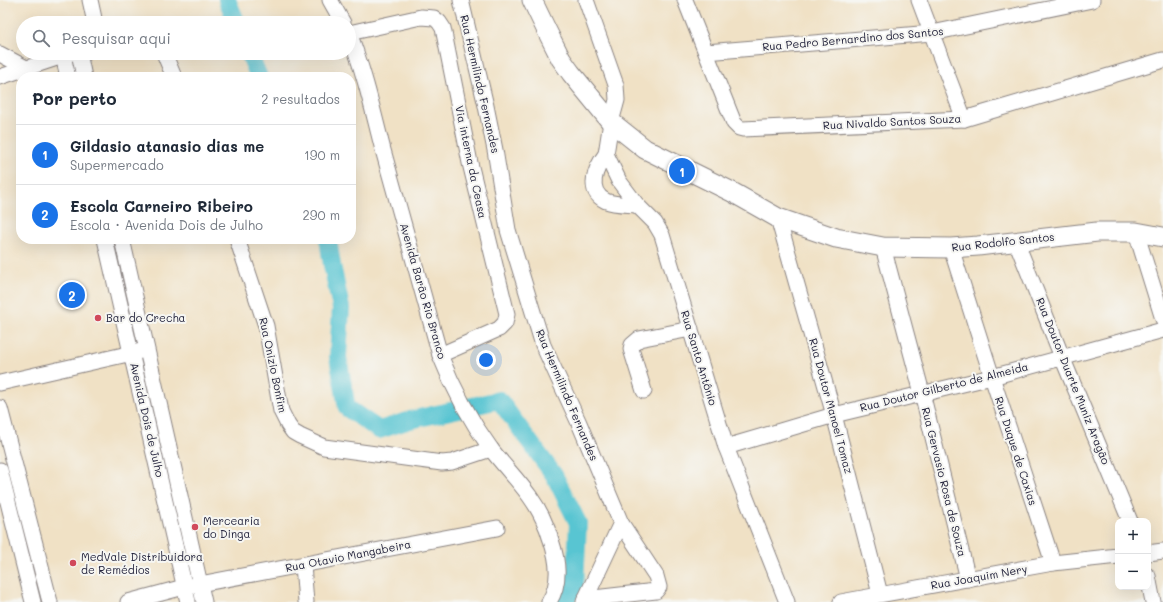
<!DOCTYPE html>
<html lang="pt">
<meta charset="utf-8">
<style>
body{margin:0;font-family:Mali,sans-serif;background:#f6f6f7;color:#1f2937}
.controls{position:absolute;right:12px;bottom:12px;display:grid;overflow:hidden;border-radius:8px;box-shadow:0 4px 16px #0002}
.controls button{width:36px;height:36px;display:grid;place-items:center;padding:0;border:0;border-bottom:1px solid #e0e1e3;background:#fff;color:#1f2937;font:20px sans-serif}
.you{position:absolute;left:486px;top:360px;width:14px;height:14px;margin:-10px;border:3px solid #fff;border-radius:50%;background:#1a73e8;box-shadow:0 0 0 6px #1a73e833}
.badge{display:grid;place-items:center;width:26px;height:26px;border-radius:50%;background:#1a73e8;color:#fff;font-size:13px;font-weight:700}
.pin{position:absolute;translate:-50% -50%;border:2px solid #fff;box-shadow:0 1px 4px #0006}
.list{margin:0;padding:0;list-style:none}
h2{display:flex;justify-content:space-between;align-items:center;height:52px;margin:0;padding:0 16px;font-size:17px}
h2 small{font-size:13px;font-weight:400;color:#747a83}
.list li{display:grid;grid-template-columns:26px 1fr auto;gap:12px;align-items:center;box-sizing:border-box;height:60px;padding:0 16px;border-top:1px solid #e0e1e3}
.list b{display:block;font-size:15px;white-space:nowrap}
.list p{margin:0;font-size:13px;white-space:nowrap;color:#747a83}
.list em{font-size:13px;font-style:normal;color:#747a83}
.icon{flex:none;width:22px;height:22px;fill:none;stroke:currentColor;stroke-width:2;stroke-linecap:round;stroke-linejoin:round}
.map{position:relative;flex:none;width:1163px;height:602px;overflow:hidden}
.search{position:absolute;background:#fff;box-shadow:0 4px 16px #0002;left:16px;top:16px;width:340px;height:44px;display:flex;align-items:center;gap:10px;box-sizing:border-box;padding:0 14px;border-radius:22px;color:#747a83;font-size:15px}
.panel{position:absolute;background:#fff;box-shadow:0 4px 16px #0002;left:16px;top:72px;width:340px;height:172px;border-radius:16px}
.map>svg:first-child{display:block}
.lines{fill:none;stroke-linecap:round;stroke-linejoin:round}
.river{stroke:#59c5d2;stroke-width:18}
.minor-casing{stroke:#898280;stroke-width:17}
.major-casing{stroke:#898280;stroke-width:21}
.minor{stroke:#fff;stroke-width:15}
.major{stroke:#fff;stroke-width:19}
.poi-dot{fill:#d1495b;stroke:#f6f6f2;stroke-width:1.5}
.labels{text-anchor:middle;stroke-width:4;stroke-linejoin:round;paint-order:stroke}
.street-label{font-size:11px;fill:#22223b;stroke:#f6f6f2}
.poi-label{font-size:11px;fill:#22223b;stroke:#f6f6f2;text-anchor:start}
</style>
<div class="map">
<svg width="1163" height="602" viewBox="0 0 1163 602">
<rect width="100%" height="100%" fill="#f6f6f2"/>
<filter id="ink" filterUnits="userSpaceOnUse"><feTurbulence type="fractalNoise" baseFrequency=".025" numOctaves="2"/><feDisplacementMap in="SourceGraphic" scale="8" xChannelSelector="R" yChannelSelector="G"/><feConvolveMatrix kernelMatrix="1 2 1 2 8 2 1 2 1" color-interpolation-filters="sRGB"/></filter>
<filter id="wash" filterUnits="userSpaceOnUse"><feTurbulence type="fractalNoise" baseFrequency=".012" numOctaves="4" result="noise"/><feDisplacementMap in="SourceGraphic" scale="16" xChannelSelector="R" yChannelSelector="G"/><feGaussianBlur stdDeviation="0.9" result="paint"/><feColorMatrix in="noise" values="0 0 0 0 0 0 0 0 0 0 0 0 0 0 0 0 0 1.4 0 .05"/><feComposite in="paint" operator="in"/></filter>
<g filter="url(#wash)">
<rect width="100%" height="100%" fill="#f0e1c5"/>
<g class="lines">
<g class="river">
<path d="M227,0L237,23"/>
<path d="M249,53L259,77"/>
<path d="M328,239L332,265L341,308L338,357L347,408L379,430L410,420L499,400L554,475L578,523L575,585L565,602"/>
</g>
</g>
</g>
<g filter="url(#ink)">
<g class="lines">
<defs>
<g id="minor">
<path d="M90,0L95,23"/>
<path d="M330,0L343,23"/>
<path d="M461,0L486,106L495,150L508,230L543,345L579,423L621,523L656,576L659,587L656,591L585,599"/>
<path d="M586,0L616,85L617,100L611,122L606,154L619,181L637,205L655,223L662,235L726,447L787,602"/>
<path d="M685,0L734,123L739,128L743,129L964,119L1163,60"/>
<path d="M919,0L964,119"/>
<path d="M349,33C364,71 373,111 383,150C402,218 421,287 440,355C453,388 470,420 491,449C510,474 535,496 546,526C548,530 549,535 551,540C558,561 561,582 549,602"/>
<path d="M349,33L421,17L434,18L439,22L443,28L470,163L507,314L505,323L499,329L440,355"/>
<path d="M706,52L932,33L1092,0"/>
<path d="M79,53L84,77"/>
<path d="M164,53L174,77"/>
<path d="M0,54L28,69"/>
<path d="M63,56L68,77"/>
<path d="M0,77L72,53"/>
<path d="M606,154C596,167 585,191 606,201C615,205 627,204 637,205"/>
<path d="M778,218L834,415L880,594"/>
<path d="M1136,232L1163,319"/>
<path d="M105,239L188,602"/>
<path d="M122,239L204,602"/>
<path d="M237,239L266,326L281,411L288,425L293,432L300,436L324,447L442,463L452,462L491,449"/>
<path d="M1016,241L1062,357L1130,521"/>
<path d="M883,247L922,393L968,579"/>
<path d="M951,248L992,377L1053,563"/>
<path d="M0,383L141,351"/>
<path d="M644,391L631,349L632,345L639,339L691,329"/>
<path d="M0,408L50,602"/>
<path d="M726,447L834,415L992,377L1163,330"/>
<path d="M0,470L33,602"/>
<path d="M1148,553L1163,551"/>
<path d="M303,565L306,602"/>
<path d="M1148,576L1153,602"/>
<path d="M128,602L184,587L497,528"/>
<path d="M584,602L621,523"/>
<path d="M841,602L1053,563L1118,556"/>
</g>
<path id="major" d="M532,0L546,29L561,59L571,73L611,122L645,149L732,192L778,218L836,238L883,247L951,248L978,246L1097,232H1136L1163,237"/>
</defs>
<use href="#minor" class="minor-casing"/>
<use href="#major" class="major-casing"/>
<use href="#minor" class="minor"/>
<use href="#major" class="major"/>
</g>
</g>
<g class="poi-dot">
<circle cx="98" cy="318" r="4"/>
<circle cx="195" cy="527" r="4"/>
<circle cx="73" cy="563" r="4"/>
</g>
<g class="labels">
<g class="street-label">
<text transform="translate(853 39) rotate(-5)" y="4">Rua Pedro Bernardino dos Santos</text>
<text transform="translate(480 84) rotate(77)" y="4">Rua Hermilindo Fernandes</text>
<text transform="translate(892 122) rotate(-3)" y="4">Rua Nivaldo Santos Souza</text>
<text transform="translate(471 162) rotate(78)" y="4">Via interna da Ceasa</text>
<text transform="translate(1003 242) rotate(-6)" y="4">Rua Rodolfo Santos</text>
<text transform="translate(423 291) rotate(74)" y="4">Avenida Barão Rio Branco</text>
<text transform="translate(699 358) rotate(73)" y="4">Rua Santo Antônio</text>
<text transform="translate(273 365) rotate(78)" y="4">Rua Onizio Bonfim</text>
<text transform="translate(1073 381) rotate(68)" y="4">Rua Doutor Duarte Muniz Aragão</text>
<text transform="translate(944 387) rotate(-14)" y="4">Rua Doutor Gilberto de Almeida</text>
<text transform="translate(567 395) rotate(67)" y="4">Rua Hermilindo Fernandes</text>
<text transform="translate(831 406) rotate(75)" y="4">Rua Doutor Manoel Tomaz</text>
<text transform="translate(147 420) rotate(77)" y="4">Avenida Dois de Julho</text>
<text transform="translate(1016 451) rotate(72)" y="4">Rua Duque de Caxias</text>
<text transform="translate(944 482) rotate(76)" y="4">Rua Gervasio Rosa de Souza</text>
<text transform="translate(348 556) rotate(-11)" y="4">Rua Otavio Mangabeira</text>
<text transform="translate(979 577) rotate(-10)" y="4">Rua Joaquim Nery</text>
</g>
<g class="poi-label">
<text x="106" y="322">Bar do Crecha</text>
<text x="203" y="525">Mercearia<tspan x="203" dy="13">do Dinga</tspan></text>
<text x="81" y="561">MedVale Distribuidora<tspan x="81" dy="13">de Remédios</tspan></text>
</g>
</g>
</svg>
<div class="controls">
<button>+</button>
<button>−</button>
</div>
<div class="you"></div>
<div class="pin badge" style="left:682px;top:171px">1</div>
<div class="pin badge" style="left:72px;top:295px">2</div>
<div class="search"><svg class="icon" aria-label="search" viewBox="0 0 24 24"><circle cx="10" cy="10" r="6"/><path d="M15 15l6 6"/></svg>Pesquisar aqui</div>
<section class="panel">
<h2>Por perto<small>2 resultados</small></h2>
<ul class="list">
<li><span class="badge">1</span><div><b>Gildasio atanasio dias me</b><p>Supermercado</p></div><em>190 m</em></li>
<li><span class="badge">2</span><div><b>Escola Carneiro Ribeiro</b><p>Escola · Avenida Dois de Julho</p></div><em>290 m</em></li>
</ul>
</section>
</div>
